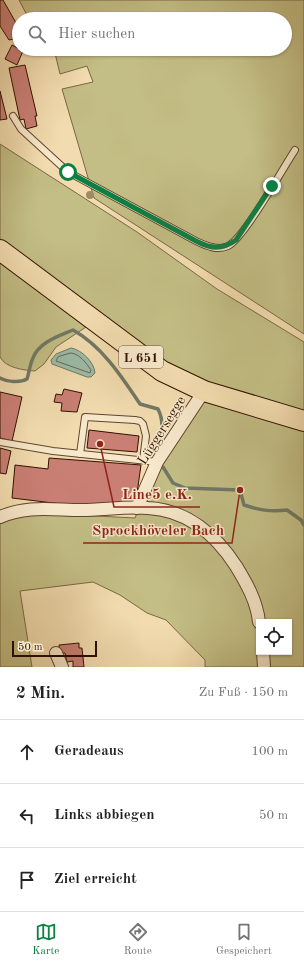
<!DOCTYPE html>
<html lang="de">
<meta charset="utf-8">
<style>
body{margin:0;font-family:"Old Standard TT",serif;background:#f6f6f6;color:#222}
.controls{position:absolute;right:12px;bottom:12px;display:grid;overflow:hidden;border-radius:0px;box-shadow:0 1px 3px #0004}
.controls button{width:36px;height:36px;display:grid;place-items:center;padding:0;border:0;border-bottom:1px solid #e0e0e0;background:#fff;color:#222;font:20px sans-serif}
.scale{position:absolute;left:12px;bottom:10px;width:85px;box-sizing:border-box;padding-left:4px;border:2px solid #311101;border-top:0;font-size:11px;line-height:14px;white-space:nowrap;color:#311101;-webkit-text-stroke:3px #f7e8cb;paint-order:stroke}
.stop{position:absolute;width:12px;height:12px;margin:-9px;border:3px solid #0b8043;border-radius:50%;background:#fff}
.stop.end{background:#0b8043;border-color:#fff;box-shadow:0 1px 4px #0008}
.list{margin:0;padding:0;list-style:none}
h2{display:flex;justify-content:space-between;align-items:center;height:52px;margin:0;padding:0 16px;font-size:17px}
h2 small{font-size:13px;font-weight:400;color:#767676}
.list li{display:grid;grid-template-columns:26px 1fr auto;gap:12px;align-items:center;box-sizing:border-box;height:64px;padding:0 16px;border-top:1px solid #e0e0e0}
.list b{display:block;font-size:15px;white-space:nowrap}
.list em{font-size:13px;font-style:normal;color:#767676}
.icon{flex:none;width:22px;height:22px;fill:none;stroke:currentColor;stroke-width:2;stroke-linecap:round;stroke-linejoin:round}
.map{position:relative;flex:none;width:304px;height:667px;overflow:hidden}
.search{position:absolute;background:#fff;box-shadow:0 1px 3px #0004;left:12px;right:12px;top:12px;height:44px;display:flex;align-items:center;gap:10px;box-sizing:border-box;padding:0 14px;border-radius:22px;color:#767676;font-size:15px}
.sheet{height:244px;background:#fff}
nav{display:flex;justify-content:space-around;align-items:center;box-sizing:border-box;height:56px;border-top:1px solid #e0e0e0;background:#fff;font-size:11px;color:#767676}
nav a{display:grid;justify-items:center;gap:2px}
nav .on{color:#0b8043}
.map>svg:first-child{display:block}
.green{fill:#c3be85;stroke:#7a6843;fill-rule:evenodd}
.water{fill:#9cbca7;stroke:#717865}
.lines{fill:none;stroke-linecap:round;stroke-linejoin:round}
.shore{stroke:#666654;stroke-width:1}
.stream{stroke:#717865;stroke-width:3.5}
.building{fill:#ca7f75;stroke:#311101}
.service-casing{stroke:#61442c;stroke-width:8}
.minor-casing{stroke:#61442c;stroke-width:14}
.primary-casing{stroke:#311101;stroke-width:22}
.service{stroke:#f7e8cb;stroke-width:6}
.minor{stroke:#f7e8cb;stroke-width:12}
.primary{stroke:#f2dcaf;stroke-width:20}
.tree{fill:#a08965}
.route{stroke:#0b8043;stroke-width:5}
.labels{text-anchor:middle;stroke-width:3;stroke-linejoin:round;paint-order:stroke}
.shield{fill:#f7e8cb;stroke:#6c523e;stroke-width:1}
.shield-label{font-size:13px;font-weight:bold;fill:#311101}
.street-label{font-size:14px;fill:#311101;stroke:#f7e8cb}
.leader{fill:none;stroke:#8f2418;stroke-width:1.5}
.callout-dot{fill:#8f2418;stroke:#f7e8cb;stroke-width:1.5}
.callout-label{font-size:15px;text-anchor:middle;font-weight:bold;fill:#8f2418;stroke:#f7e8cb;stroke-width:3;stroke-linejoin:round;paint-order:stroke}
</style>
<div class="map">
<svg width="304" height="667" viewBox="0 0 304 667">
<rect width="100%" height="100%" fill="#f2dcaf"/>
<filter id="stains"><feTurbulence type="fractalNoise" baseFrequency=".005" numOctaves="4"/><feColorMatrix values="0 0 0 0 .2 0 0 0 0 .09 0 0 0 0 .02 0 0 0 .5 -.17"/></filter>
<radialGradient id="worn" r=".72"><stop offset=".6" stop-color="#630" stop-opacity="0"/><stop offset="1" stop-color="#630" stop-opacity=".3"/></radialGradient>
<g class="green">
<path d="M19,0H304V334L94,198L62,89L93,82L87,66L60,74L54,49H285V19H29Z"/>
<path d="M0,144L137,232L217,289L304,342V415L166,367L0,244Z"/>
<path d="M0,260L89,325L56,347L44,364L35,371C23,370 6,368 0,357Z"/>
<path d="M206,396L304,424V667H205V660L166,620L147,613L120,595L93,582L20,591L32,667H0V521L40,513L135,518L152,478ZM259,622H289V652H259Z"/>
</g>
<path class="water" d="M71,348C82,350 94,362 95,373L91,377H87L52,364L51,360L56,354Z"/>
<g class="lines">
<path class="shore" d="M71,353C80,354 86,363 91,370L90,373L56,361L58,357Z"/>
<g class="stream">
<path d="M0,378C7,382 20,383 27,379C29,373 30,364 33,358C39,342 59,336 73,330C102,346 122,377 140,404L158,409C164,421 163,435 156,446"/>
<path d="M163,467L173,483L185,488L240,490L244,505C259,510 270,512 287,510L301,520L304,525"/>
</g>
</g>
<g class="building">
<path d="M0,0H3L19,28V38L9,40L0,26Z"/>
<path d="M12,45L23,51L17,65L5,59Z"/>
<path d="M25,65L37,116H35L37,126L26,129L24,119L20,120L9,68Z"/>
<path d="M0,91L7,119L0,120Z"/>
<path d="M64,389L82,393L77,412L61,411L62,403L54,402L56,394L62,395Z"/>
<path d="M0,392L22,397L12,441L0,438Z"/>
<path d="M89,430L139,436L137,452L87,448Z"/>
<path d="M0,448L11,451L6,474L0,473Z"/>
<path d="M49,458L141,465L135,508L103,509L12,498L15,465L48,469Z"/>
<path d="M79,643V648H82L84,667H73V661L67,662L65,653H60L59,645Z"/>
</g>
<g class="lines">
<defs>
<g id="service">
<path d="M13,116L21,129L68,172L196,241C206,246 218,251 228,246C244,238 283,168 295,150"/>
<path d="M0,442L53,451L157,462"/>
<path d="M80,454L85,417L135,420L140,421L143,424L146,436L143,460"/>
</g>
<g id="minor">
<path d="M137,508L157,462L204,391"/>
<path d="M0,517C27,505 53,510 81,510C103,510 127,506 148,508C187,510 216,535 236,566C247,584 257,602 259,622"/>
<path d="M263,652L264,667"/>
<path d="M56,653L62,667"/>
</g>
<path id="primary" d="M0,250L162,371L204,391L304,421"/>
</defs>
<use href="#service" class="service-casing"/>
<use href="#minor" class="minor-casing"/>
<use href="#primary" class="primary-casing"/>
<use href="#service" class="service"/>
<use href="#minor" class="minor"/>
<use href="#primary" class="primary"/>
</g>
<circle class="tree" cx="90" cy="195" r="4"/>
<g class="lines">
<path class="route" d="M68,172L196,241C211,249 222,250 236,240L272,186"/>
</g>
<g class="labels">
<rect class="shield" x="119" y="346" width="44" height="22" rx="3"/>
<g class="shield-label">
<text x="141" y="362">L 651</text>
</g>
<g class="street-label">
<text transform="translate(161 430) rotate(-58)" y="5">Lüggersegge</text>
</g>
</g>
<path class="leader" d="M100 444L114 507H200M240 490L232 543H83"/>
<g class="callout-dot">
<circle cx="100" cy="444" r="4"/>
<circle cx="240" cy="490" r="4"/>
</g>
<g class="callout-label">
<text x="157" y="499">Line5 e.K.</text>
<text x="158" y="535">Sprockhöveler Bach</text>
</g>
<rect width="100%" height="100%" filter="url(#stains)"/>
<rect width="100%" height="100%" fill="url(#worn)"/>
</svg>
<div class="controls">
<button><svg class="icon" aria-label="locate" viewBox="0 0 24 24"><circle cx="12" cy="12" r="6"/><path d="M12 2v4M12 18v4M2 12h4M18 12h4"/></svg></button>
</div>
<div class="scale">50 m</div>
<div class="stop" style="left:68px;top:172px"></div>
<div class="stop end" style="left:272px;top:186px"></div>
<div class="search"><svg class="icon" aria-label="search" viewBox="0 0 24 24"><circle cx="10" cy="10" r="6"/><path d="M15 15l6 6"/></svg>Hier suchen</div>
</div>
<section class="sheet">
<h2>2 Min.<small>Zu Fuß · 150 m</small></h2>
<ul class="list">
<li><svg class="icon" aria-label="ahead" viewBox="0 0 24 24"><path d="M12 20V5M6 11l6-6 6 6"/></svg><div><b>Geradeaus</b></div><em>100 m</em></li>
<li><svg class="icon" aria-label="left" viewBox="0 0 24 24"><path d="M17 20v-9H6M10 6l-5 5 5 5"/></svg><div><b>Links abbiegen</b></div><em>50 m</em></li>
<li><svg class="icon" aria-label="arrive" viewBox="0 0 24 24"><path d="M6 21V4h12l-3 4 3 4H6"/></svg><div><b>Ziel erreicht</b></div></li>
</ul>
</section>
<nav>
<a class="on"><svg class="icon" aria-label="map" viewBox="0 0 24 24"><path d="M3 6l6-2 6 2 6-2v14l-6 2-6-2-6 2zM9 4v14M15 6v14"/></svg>Karte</a>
<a><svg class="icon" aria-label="directions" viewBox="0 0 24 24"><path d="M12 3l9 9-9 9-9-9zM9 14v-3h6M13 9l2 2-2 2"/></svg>Route</a>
<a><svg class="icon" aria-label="saved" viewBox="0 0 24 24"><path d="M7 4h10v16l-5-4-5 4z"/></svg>Gespeichert</a>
</nav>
